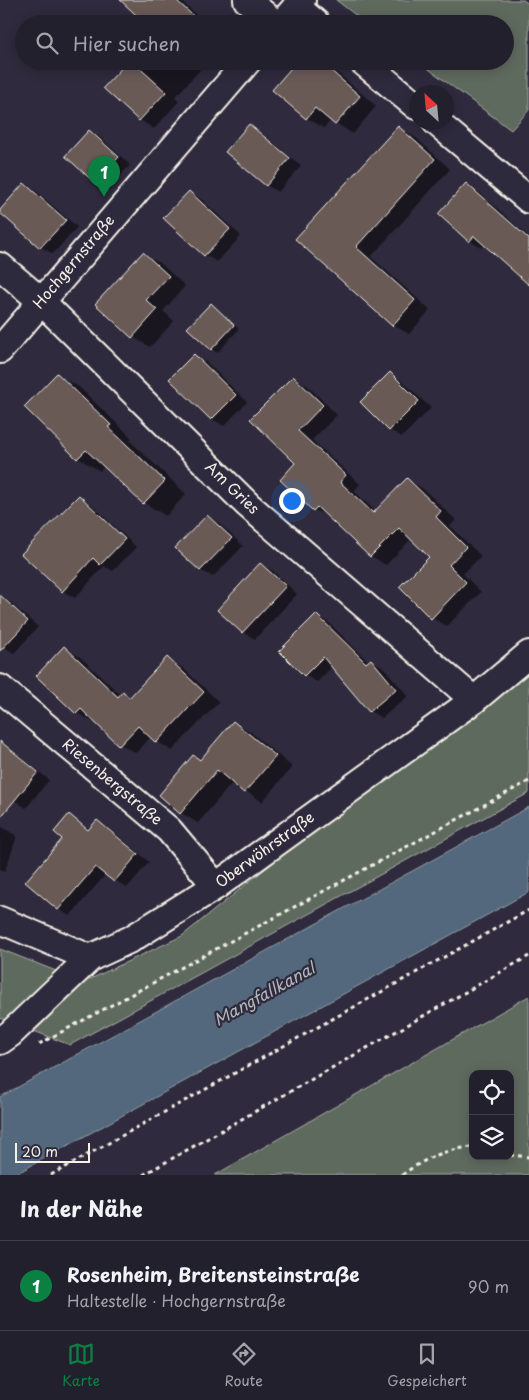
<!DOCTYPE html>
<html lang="de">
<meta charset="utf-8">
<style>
body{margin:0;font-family:"Playpen Sans",sans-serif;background:#2f2d3a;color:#f1f3f6}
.controls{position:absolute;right:15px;bottom:15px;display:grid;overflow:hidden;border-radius:10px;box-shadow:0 2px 12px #0003}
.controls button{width:45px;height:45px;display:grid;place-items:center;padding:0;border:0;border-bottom:1px solid #403e4a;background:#23202e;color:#f1f3f6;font:25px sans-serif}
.compass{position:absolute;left:409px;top:85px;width:45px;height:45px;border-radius:50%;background:#23202e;box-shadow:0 2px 12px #0003;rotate:334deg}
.scale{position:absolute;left:15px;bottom:12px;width:75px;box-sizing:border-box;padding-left:5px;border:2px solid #f4f1e8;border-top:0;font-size:14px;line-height:18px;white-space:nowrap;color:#f4f1e8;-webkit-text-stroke:4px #2f2a3d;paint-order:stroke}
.you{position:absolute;left:291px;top:500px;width:18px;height:18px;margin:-12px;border:4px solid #fff;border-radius:50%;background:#1a73e8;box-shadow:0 0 0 8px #1a73e833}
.badge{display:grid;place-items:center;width:32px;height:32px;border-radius:50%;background:#0b8043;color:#fff;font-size:16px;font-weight:700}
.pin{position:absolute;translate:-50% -41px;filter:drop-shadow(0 1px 2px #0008)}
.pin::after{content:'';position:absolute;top:26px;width:18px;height:15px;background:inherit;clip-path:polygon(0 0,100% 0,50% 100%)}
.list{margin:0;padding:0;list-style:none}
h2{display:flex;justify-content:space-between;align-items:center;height:65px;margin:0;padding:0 20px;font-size:21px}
h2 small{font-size:16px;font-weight:400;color:#a3a3aa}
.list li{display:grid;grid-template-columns:32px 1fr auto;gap:15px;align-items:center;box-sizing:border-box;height:90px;padding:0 20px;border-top:1px solid #403e4a}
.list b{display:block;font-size:19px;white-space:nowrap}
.list p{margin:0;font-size:16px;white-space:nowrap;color:#a3a3aa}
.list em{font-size:16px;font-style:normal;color:#a3a3aa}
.icon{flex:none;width:28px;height:28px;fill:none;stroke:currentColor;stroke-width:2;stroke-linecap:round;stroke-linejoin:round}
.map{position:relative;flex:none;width:529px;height:1175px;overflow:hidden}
.search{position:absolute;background:#23202e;box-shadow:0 2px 12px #0003;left:15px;right:15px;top:15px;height:55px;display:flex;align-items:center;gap:12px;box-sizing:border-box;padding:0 18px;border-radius:28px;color:#a3a3aa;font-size:19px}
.sheet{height:155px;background:#23202e}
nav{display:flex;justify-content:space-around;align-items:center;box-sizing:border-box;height:70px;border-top:1px solid #403e4a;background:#23202e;font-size:14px;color:#a3a3aa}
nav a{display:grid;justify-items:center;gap:2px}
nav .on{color:#0b8043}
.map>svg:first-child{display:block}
.green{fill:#5e6a5f;stroke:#a9aea4;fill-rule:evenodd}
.water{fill:#52687d;stroke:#939fa8}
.shadow{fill:#0007}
.building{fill:#695a57;stroke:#f4f1e8}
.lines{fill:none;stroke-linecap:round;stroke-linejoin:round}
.street-casing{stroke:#f4f1e8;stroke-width:30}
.path{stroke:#f4f1e8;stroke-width:3;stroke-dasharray:4 4;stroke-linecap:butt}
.street{stroke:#2f2a3d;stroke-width:26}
.labels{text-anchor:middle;stroke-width:4.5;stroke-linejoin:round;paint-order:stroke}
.street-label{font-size:15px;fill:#f4f1e8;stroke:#2f2a3d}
.water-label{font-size:16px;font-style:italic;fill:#b3babd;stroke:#2f2a3d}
</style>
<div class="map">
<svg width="529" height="1175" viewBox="0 0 529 1175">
<rect width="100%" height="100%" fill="#2f2a3d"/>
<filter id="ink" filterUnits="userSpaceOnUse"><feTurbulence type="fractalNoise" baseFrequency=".02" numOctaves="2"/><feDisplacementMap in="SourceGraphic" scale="10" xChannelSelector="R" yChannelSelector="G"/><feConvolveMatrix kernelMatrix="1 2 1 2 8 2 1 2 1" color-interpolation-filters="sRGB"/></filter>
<g filter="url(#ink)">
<g class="green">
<path d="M336,0H523L529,4V110L511,130L418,61H505V24H367Z"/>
<path d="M529,656V793L70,1045L0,1018V949L84,982L182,936Z"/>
<path d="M529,996V1175H215ZM473,1074H510V1156H473Z"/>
</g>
<path class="water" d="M529,807V892L14,1175H0V1097Z"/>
<g class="shadow">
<path d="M122,0H180L206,24H148Z"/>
<path d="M432,20L437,24H429Z"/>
<path d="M130,61H208L175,97L179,101L154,129L140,120L105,88Z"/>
<path d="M298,61H324L376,106L353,134L331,120L324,128L307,118Z"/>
<path d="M453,61H464L461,65Z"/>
<path d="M249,126L262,133L301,166L278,192L266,185Z"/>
<path d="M399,128L415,137L450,169L371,257L430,310L409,334L393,325L296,239Z"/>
<path d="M89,131L101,138L130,165L108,189L95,182Z"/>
<path d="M24,184L36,191L77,227L53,254L41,247L0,212Z"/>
<path d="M467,185L479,192L529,237V284L485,244L482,248L470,241Z"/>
<path d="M189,192L201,199L241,236L217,262L205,255Z"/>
<path d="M143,254L160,263L185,286L163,311L174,321L150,347L133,337L96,304Z"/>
<path d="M211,305L239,329L217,353L212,349Z"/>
<path d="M194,355L206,362L247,402L224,426L212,419L171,379Z"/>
<path d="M390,374L402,381L431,408L402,437L390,430L362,402Z"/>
<path d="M57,375L79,387L132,438L129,440L186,494L166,516L144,503L104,466L100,471L78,458L25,407Z"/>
<path d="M293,377L308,386L337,415L312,440L360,484L354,491L376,512L407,479L422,488L456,520L450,526L481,556L463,574L481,592L447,626L432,618L431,557L412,538L386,565L371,556L330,517L314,510L297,463Z"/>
<path d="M79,497L91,504L136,547L113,571L104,566L75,598L63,591Z"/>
<path d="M207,516L219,523L243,546L213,577L200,570Z"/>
<path d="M261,564L273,571L297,594L255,639L243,632Z"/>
<path d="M0,596L10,602L38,627L14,653L0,644Z"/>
<path d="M316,615L328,622L369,662L371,660L383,667L408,696L382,718L370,711L333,666L317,682L305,675L280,651Z"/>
<path d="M64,648L80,657L121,695L123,693L131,698L167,659L183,668L219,702L172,751L151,737L136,753L120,744L94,720L93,722L77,713L38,676Z"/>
<path d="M234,722L251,732L292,767L262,802L233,782L198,823L181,813L194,756L201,760Z"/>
<path d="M0,740L49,780L26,808L0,790Z"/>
<path d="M70,816L90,830L97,821L109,828L149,862L127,888L106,874L70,916L58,909L76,853Z"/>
<path d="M0,826L17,836L5,871L0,869Z"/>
</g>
<g class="building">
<path d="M120,0H176L202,24H146Z"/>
<path d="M128,61H132L166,92L139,121L103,88Z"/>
<path d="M297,61H320L360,96L335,125L315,108L306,119L272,90Z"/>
<path d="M249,124L290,158L266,186L225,152Z"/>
<path d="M398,126L435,159L356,247L415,300L392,326L295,239Z"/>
<path d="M89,130L119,157L95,183L65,156Z"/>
<path d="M24,183L66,220L40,248L0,213V210Z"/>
<path d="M466,183L529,239V285L474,236L469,242L438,214Z"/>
<path d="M189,191L230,229L204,256L163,218Z"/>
<path d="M143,252L169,276L146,300L157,310L132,338L95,304Z"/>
<path d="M211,303L234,325L211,350L187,328Z"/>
<path d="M194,354L236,395L211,420L169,379Z"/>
<path d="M390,372L419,401L389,431L360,402Z"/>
<path d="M57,373L111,425L108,427L165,481L143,504L86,450L77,459L24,407Z"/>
<path d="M293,376L323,405L298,431L346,475L340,482L373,513L407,478L441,511L436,517L466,547L449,565L466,582L431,619L399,587L429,557L399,528L370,557L317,507L313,511L280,480L295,463L250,419Z"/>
<path d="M79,495L125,539L100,565L93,558L62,592L21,554Z"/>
<path d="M207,515L232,538L200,571L175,548Z"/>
<path d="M260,563L286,586L242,633L217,610Z"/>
<path d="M0,595L28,621L0,651Z"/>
<path d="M316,614L366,663L371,659L396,689L369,712L323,657L304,676L279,651Z"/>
<path d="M64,646L118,697L123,691L129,698L167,657L204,692L156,743L138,726L119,746L81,709L76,714L36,676Z"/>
<path d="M233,721L276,756L244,793L217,770L180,814L159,795L193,755L200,760Z"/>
<path d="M0,741L38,772L0,818Z"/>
<path d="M69,814L88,830L97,820L138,854L114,882L95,867L58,910L25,882L62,839L54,832Z"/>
</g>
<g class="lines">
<defs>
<g id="street">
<path d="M247,0L276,24"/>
<path d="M296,6L317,24"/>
<path d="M281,24L302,0"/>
<path d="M362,61L416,106"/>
<path d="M436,122L529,200"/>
<path d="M0,266L41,301L248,505L474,700"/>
<path d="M0,350L248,61"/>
<path d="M0,688L169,830L216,886"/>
<path d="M0,920L90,958"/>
<path d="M0,1041L10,1034L90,958L131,939L216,886L474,700L529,654"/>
</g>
</defs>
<use href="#street" class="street-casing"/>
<g class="path">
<path d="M39,1044L529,781"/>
<path d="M510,1155L529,1157"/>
<path d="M51,1175L529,910"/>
<path d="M143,1175L529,956"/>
<path d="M402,1175C424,1159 445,1149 473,1147"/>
</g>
<use href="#street" class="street"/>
</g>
</g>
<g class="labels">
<g class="street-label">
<text transform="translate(74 262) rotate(-50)" y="5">Hochgernstraße</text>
<text transform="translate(232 488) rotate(44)" y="5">Am Gries</text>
<text transform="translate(112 782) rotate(40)" y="5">Riesenbergstraße</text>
<text transform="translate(265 850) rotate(-36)" y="5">Oberwöhrstraße</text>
</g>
<g class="water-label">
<text transform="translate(264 994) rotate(-29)" y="6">Mangfallkanal</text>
</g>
</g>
</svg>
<div class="controls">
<button><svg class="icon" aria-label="locate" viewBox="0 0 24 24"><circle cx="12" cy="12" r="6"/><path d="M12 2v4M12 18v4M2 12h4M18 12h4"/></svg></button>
<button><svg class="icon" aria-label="layers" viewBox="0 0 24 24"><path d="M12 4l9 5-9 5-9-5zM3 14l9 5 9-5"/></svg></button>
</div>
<svg class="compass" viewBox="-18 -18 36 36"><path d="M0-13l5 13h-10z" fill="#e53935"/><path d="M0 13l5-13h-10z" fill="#a3a3aa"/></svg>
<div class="scale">20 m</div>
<div class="you"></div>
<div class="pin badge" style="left:104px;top:197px">1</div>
<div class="search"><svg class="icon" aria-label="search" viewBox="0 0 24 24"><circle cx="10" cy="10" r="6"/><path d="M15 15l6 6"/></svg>Hier suchen</div>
</div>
<section class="sheet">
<h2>In der Nähe<small></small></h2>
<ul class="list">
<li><span class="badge">1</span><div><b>Rosenheim, Breitensteinstraße</b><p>Haltestelle · Hochgernstraße</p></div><em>90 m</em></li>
</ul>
</section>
<nav>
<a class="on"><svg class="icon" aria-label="map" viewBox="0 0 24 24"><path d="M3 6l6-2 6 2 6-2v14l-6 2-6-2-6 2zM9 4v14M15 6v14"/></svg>Karte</a>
<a><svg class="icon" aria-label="directions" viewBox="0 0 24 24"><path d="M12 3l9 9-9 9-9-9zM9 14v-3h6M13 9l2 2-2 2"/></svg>Route</a>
<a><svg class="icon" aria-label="saved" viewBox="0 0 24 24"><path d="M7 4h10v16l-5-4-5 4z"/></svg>Gespeichert</a>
</nav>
